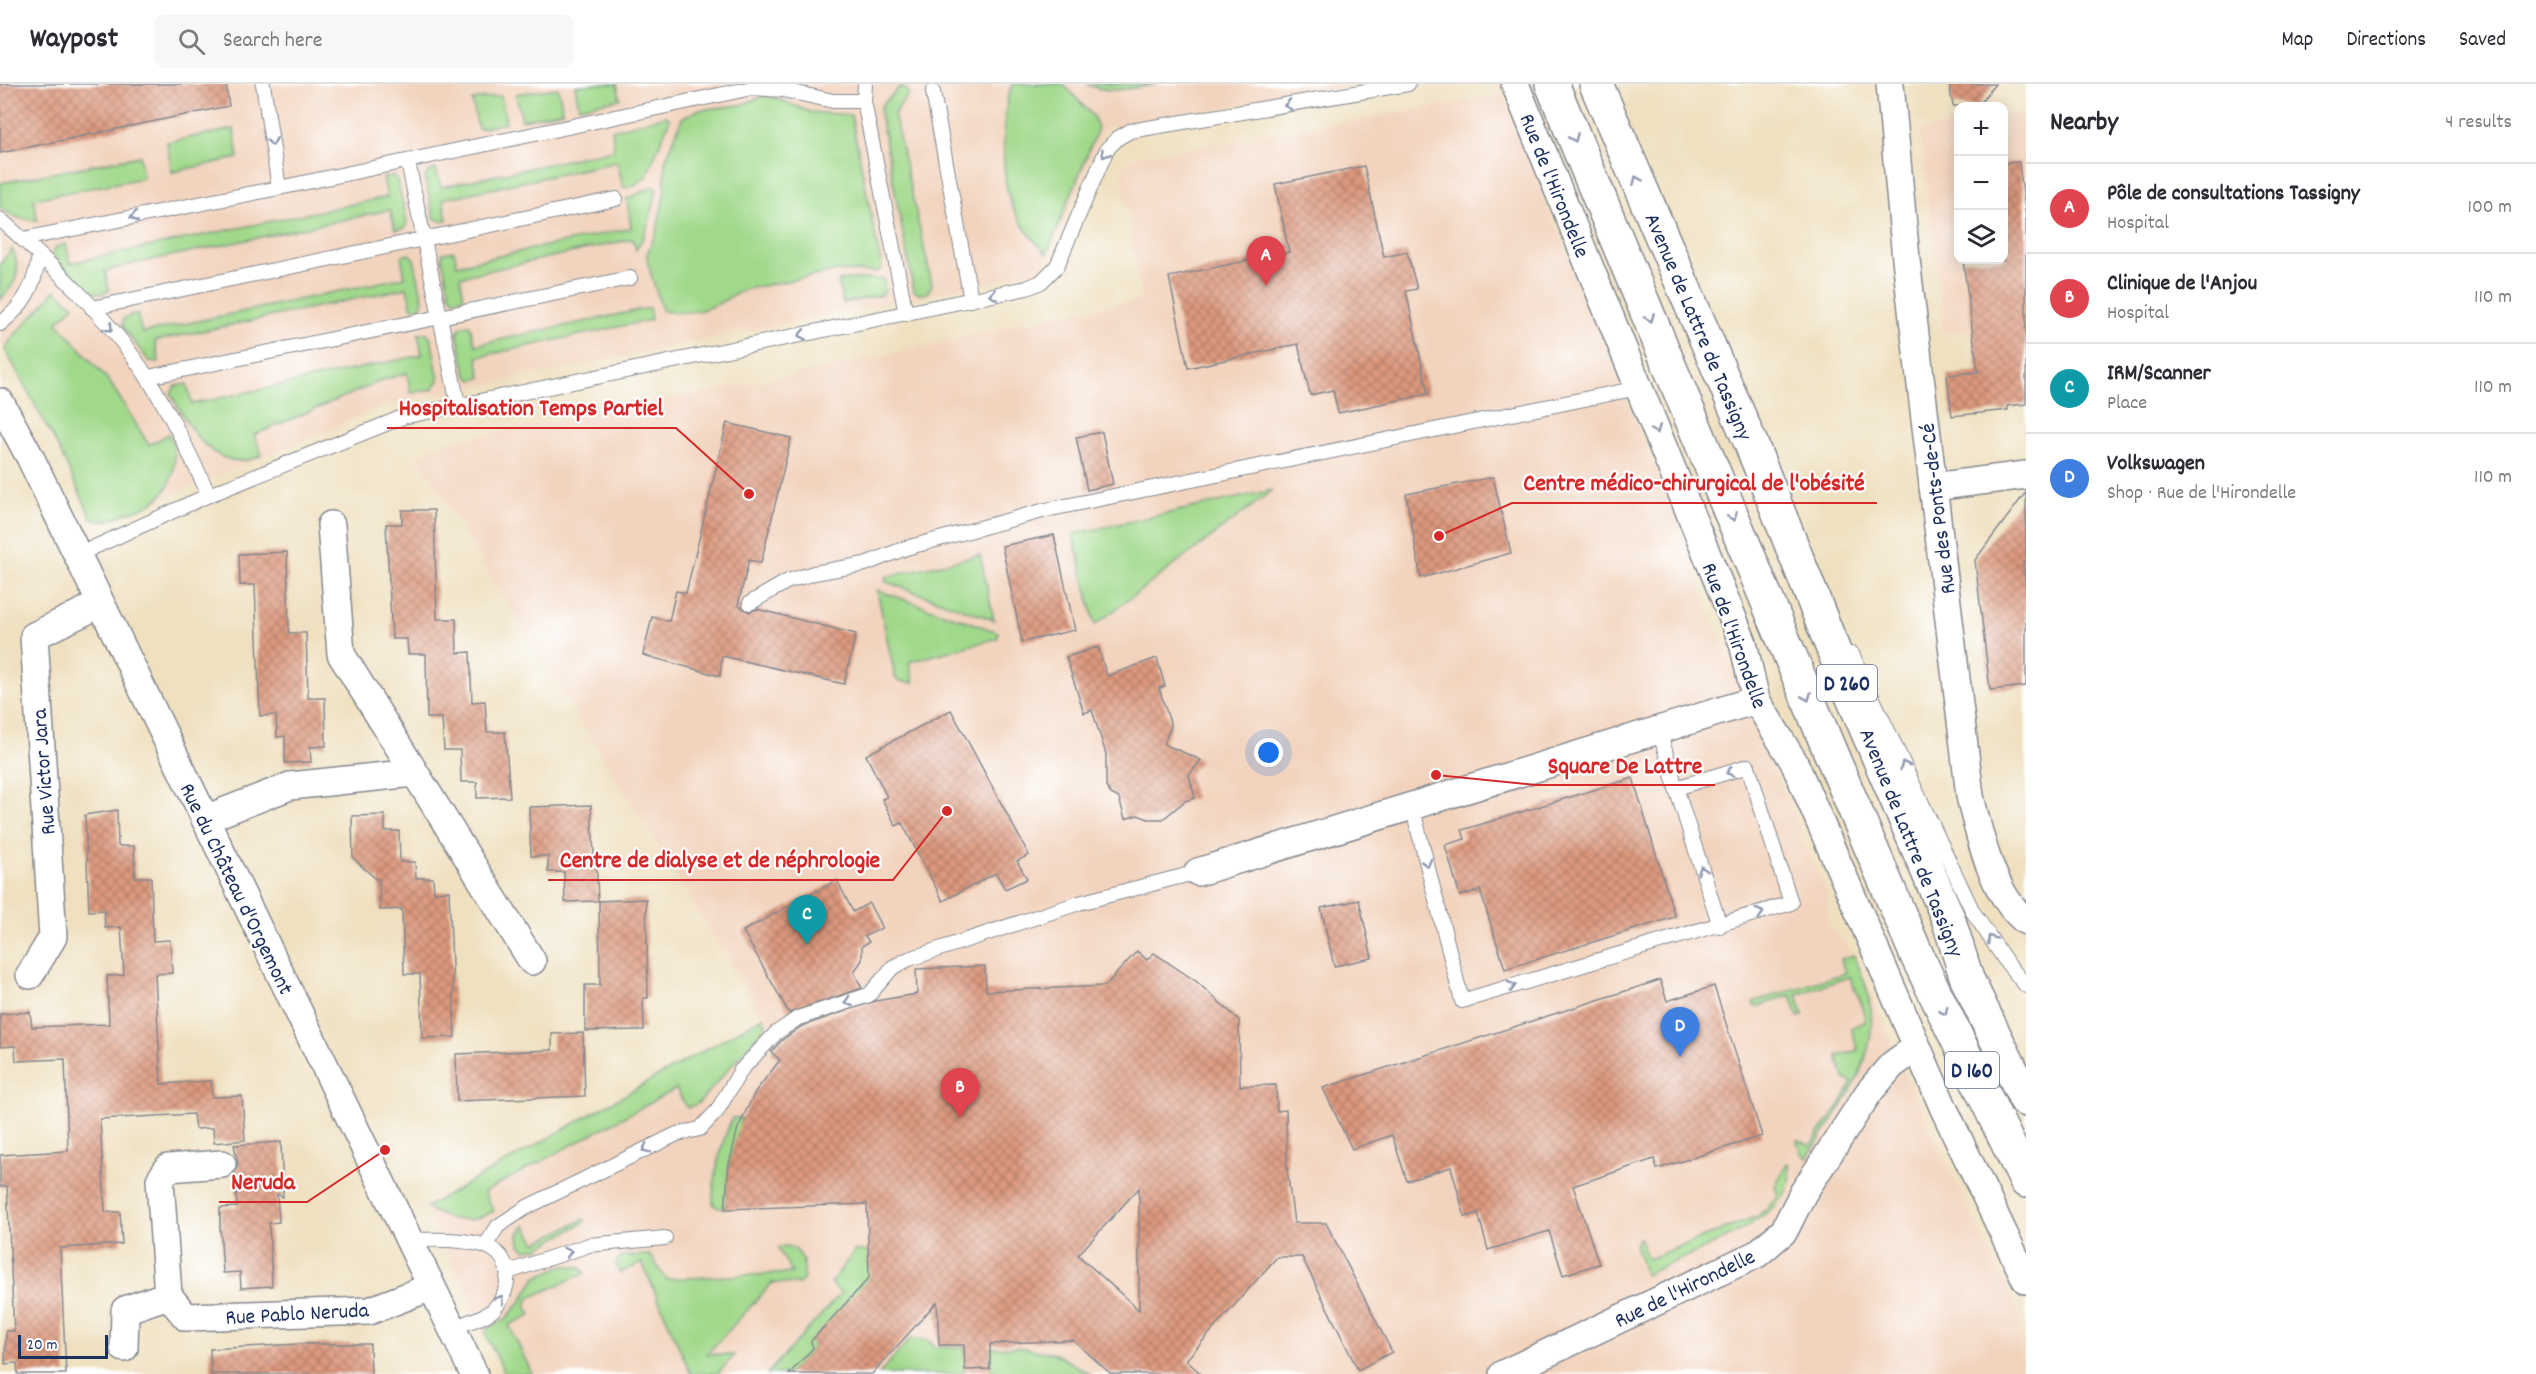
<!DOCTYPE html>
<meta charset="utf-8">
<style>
body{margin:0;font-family:Dekko,sans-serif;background:#f7f7f7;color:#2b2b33}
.controls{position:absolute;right:18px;top:18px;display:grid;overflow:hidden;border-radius:12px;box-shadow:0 3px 15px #0003}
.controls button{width:54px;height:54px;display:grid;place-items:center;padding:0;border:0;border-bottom:2px solid #e1e1e2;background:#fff;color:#2b2b33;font:30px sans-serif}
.scale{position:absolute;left:18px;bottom:15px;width:90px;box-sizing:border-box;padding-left:6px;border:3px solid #1b2f5e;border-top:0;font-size:16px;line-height:21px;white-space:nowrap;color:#1b2f5e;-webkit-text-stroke:4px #fff;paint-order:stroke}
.you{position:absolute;left:1269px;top:669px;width:21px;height:21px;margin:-15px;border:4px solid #fff;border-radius:50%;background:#1a73e8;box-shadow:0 0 0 9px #1a73e833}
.badge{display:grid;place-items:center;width:39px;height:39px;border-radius:50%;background:#d93025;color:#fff;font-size:20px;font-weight:700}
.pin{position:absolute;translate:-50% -50px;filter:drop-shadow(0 2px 3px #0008)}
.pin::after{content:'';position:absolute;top:32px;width:21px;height:18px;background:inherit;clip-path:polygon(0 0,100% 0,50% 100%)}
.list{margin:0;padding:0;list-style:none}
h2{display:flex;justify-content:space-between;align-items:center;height:78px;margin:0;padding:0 24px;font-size:26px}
h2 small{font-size:20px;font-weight:400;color:#7c7c81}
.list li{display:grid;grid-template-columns:39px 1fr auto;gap:18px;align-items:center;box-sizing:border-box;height:90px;padding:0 24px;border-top:2px solid #e1e1e2}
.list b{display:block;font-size:22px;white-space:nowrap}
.list p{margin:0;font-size:20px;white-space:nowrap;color:#7c7c81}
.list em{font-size:20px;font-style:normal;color:#7c7c81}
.icon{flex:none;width:33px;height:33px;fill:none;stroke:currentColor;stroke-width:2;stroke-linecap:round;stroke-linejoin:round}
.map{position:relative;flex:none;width:2026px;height:1290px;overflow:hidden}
header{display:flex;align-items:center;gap:36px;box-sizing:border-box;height:84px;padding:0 30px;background:#fff;border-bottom:2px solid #e1e1e2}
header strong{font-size:28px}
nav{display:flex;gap:33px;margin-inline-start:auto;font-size:21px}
.search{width:420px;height:54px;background:#f7f7f7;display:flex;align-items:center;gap:15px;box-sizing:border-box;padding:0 21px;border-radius:12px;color:#7c7c81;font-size:22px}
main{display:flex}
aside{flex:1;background:#fff}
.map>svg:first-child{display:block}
.built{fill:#f2d4be}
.grass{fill:#a1d98b;stroke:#5e8474;stroke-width:1.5}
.building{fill:url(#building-cross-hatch);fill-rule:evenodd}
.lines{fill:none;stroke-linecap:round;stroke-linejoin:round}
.lane-casing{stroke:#85888f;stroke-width:16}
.street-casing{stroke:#85888f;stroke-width:30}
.primary-casing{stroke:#85888f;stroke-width:36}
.lane{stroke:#fff;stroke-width:14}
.street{stroke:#fff;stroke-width:27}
.primary{stroke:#fff;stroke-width:33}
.oneway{stroke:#8d97ae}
.labels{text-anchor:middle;stroke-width:4.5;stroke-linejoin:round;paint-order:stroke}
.shield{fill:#fff;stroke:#5f6d8e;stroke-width:1.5}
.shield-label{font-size:21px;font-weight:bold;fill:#1b2f5e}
.street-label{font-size:22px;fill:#1b2f5e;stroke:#fff}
.leader{fill:none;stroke:#d62828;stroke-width:2}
.callout-dot{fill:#d62828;stroke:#fff;stroke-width:2}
.callout-label{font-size:24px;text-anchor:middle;font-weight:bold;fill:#d62828;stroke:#fff;stroke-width:4.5;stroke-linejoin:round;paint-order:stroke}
</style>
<header>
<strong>Waypost</strong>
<div class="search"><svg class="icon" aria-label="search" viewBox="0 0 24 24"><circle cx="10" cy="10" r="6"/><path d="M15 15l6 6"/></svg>Search here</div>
<nav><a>Map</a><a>Directions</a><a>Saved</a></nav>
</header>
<main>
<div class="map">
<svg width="2026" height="1290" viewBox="0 0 2026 1290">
<defs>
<pattern id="building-cross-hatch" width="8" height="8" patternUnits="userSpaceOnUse" patternTransform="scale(1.5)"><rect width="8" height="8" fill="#dd997d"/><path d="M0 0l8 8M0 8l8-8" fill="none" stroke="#b27d6a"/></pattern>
</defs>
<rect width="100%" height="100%" fill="#fff"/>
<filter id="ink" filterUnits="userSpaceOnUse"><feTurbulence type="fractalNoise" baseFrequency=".0167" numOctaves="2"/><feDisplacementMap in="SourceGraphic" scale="12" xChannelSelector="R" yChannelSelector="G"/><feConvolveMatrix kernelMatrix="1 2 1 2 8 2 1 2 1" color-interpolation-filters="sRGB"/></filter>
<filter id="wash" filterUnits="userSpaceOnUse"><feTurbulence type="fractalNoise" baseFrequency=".008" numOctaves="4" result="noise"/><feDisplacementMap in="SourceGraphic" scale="24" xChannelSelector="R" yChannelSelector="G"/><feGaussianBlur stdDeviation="1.35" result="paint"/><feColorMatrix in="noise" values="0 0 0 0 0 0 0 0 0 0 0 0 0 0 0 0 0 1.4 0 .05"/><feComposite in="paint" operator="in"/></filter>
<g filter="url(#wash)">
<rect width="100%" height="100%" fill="#efe0c0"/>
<g class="built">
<path d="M0,0H1362L1105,44L1043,187L386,321L141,424L101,437L94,436L89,429L60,367L0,258Z"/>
<path d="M1503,11L1684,454L1717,548L1826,808L1829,841L1854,871L1922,1027L2018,1227L2022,1253L2020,1290H505L426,1123L763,933L417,372L448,358L844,281L1036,236L1141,215L1121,85L1135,73Z"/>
<path d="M2026,29V240L1944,250L1920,47L1958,39V176H2004V32Z"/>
</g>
<g class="grass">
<path d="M593,0H617L620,15L579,23L575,2Z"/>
<path d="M1012,0H1063L1093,32L1098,44L1047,170C1009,131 1002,108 1004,54C1005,32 1005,22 1012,0Z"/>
<path d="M1086,0H1156C1133,4 1108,11 1086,0Z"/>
<path d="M901,2L909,9L894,30L932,200L928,208C923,211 919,211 914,207L880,29L881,22Z"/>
<path d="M558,4L563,27L522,36L516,10Z"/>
<path d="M501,12L506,39L478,45L472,16Z"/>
<path d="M764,12L774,13L810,28L851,31L882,185L877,188L838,187L747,205C732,210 725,218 713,222C699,228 676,231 662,226L648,180L647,170L657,147L665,106V78L682,34L698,26L741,21Z"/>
<path d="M666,32L670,35L646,93L630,104L623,103L617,78L443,115L447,136L441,137L434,134L425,95L428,88L436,85L441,103L614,66L612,46Z"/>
<path d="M234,45L238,74L172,88L167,58Z"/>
<path d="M140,72L143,94L34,115L37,136C22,136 12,133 0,123V99Z"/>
<path d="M393,92L397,95L407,137L405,144L395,146L390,126L137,179L105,187L109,207L101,210L89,207L52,171L56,163L66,160L70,179L387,113L383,94Z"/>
<path d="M652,103L656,104V108C652,129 648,147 636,166L633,155L460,193L464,214L454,215L450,211L442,175L443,169L454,167L457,181L631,144L627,115Z"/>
<path d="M12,165C23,187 16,200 0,216V180Z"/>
<path d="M409,170L414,175L423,216L421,223L412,224L407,204L397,206L155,257L159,278L149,277L122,242L124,234L137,229L142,249L405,193L401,172Z"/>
<path d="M847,195H884L885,207L882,211L843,219L838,197Z"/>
<path d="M55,206L74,222L57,238L109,297L149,361L169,350C180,372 175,404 153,418C145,424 135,426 127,429C115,434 102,442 91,433L60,367L5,265C17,243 40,228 55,206Z"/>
<path d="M649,224L651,236L477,273L481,294L472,296L466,290L457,249L462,242L470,241L475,261Z"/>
<path d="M427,249L431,254L439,296L433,305L411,309L407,289L386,295L254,351L262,371C215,394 189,343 171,310L175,302L187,300L192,320L422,271L418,250Z"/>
<path d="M1273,406L1095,541L1073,450Z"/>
<path d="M980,471L994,536L886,498L885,493Z"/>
<path d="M877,506L998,548V554L909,578L914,599L899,597L895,593Z"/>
<path d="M1854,871C1859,884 1865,897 1868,910C1885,973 1839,1025 1807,1074L1801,1069L1797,1058L1798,1055L1810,1062L1840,1021L1852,999L1844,994L1837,972L1858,966L1851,944L1865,938L1864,926L1850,893L1797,910L1803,931L1798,933L1791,911L1755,923L1753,918L1845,889L1841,875Z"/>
<path d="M763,933L766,942L699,1019L687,1024L676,1005L484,1108L494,1127C470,1141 448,1138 426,1123Z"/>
<path d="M732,1034H742L729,1080L725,1125L718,1124L713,1120C713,1089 721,1062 732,1034Z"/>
<path d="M1787,1079L1789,1080C1789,1086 1790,1093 1789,1099C1782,1138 1680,1174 1645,1191L1635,1160L1639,1154L1648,1175L1758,1132L1778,1113L1775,1102Z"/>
<path d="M584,1135L585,1138L539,1164L526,1166L520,1161L519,1150L525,1141L536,1159Z"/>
<path d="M784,1162C802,1163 805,1179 804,1195L799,1200L772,1199L707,1270L735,1271L717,1290H691L642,1179L619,1189L616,1179L621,1172L650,1171L666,1195L792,1189L778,1164Z"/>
<path d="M855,1166L897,1172L811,1257L813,1264L789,1290H767L841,1209L831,1199Z"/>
<path d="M563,1181L580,1183L585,1189L529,1214L526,1222L531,1231L509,1241L532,1290H505L485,1249L487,1245L506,1235L522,1216L536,1193Z"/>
<path d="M911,1254L929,1257L935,1263H964L965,1286L961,1290H879Z"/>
<path d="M1018,1263L1056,1270L1090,1290H1001L990,1285V1264Z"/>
</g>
<g id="blocks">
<g class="building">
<path d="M0,0H226L229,22L0,69Z"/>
<path d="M1949,0H1995L1978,22H1953Z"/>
<path d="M2019,78L2026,135V320L2007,322L2008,326L1952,332L1947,291L1978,288L1963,176H2004V79Z"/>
<path d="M1364,82L1384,173L1407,168L1417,205L1406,207L1428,310L1338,329L1333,306L1310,311L1298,260L1188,284L1169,193L1289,168L1275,100Z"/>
<path d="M727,339L791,354L761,479L749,476L738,521L749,528L757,525L856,550L844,600L722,572L720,592L643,571L652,533L669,537L676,507L686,509Z"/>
<path d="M1102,348L1113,400L1087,406L1076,353Z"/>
<path d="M1493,393L1511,469L1421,494L1406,410Z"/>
<path d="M2026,408V476L2023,478L2026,507V602L1990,606L1975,476Z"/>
<path d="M402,426H434L437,535H456L457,569L470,568L472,618L485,617L487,648H505L510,713L477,714V698H461L460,666H444L442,634H427L426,570H408L407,555H392L386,440H402Z"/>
<path d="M1054,451L1075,546L1022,558L1002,462Z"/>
<path d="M287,468L289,549H306L308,614H325L326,662L310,663L311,678L285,679V652L277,653L276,631L260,632L255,501H240L239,470Z"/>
<path d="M1098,563L1107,592L1157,574L1165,602L1159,604L1171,642L1164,660L1201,676L1189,691L1195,714L1185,717L1163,735H1148L1138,731L1125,735L1119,714L1111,710L1106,703V670L1092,626L1084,629L1066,573Z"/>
<path d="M951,626L1029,771L1017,777L1027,795L1005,805L996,789L943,817L902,739L896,742L882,715L887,713L866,671Z"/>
<path d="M1633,694L1675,833L1505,885L1480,806L1460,812L1445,761L1465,755L1462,746Z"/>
<path d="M591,721L594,770H596L598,817L565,818L564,788H548V772H531L529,723Z"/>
<path d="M117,726L118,762H134L135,793H151L153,857L170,856L172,889L155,890L161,1000L211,997L212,1013L242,1012L245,1056L214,1059L213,1044L195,1045L193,1030L100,1035L105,1128H120L122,1160L60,1164L66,1290H18L17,1279L5,1280L6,1247H14L7,1102L0,1103V1071L68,1067L65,975L16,977L15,962L0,963V930L30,928L32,943L109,940L107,892L124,891L121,843L105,844L104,826L89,827L85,731Z"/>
<path d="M385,731V747H399L400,778H415L416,794H433L434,808L449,807L455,953L422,954L420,890H404L402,825L380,826L379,795H376L353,774L352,732Z"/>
<path d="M837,796L853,828L869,819L882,844L865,852L869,858L862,862V876L854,888L862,904L789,929L743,847Z"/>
<path d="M646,815L648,914H643L644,946L585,947V901H600L599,817Z"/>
<path d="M1359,816L1372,874L1334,882L1321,824Z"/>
<path d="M1137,867L1147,876L1154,869L1197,898L1239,936L1240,1002L1276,1001L1277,1027L1286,1026L1287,1085L1294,1139H1326L1392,1268L1358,1286L1302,1173H1277L1186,1276L1201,1290H1111L1073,1256L990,1260V1285L965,1286L964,1261H939L937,1218L872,1290H789L813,1264L811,1257L869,1194L867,1120L725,1125L729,1080L738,1044L755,1008L780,976L771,968L782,956L802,942L875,917L917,910L916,885L985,882L986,907L1105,902ZM1139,1104V1226L1078,1171Z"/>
<path d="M1660,896L1667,917L1714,902L1762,1052L1657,1085L1654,1075L1573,1102L1599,1180L1563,1191L1549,1147L1488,1166L1478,1129L1465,1133L1451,1083L1407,1097L1392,1051L1352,1065L1323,1004Z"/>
<path d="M583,949L585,1012L457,1017L456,970L552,966V950Z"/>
<path d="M281,1058L283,1113L277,1110L279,1138L269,1139L272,1202L241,1204L240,1188L223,1189L220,1142V1124L237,1123L235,1088L238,1079L234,1061Z"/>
<path d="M299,1260H370L371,1290H211L210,1265Z"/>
</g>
</g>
</g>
<g filter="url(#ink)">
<use href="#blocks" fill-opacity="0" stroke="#85888f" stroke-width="1.5"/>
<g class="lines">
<defs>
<g id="lane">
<path d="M865,0L864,17L906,230"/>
<path d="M933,8L971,216"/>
<path d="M408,78L458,320"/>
<path d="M279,104L752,4L783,6L833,17H864"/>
<path d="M0,135C53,182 108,232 147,293C171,330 190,371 209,411"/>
<path d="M23,155L279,104L263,0"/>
<path d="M92,224L616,115"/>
<path d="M0,240C24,222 35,201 39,172"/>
<path d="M148,293L630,194"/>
<path d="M77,471L209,411L403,333L1027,204L1041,198L1057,182L1107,65L1118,54L1130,47L1408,0"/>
<path d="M750,519L788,497L814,489L865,480L906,464L1046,426L1638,304"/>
<path d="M1852,570L1973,828L2007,879L2026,902"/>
<path d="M1676,704L1720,842"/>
<path d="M1412,722L1462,917L1791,819L1748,682L1676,704L1659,646"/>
<path d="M409,1156C434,1156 458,1154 483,1161C514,1171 513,1204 494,1225C485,1234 464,1239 452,1244"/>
<path d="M485,1162L498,1142L527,1123L677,1050L700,1045L717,1027L741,986L776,949L798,934L869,911L893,883L909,875L1079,819L1198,788"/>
<path d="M508,1188L589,1161L665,1154"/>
</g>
<g id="street">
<path d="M1515,0L1743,559L1756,616L1794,678L1944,1025L2026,1196"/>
<path d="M1890,0L1906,175L1970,712C1979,751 1993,812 2026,837"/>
<path d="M0,318L30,373L474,1290"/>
<path d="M1933,403L2026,391"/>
<path d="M331,441L341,570L532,877"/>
<path d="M205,735L290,702L414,689"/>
<path d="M1198,788L1756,616"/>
<path d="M30,891L53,853L34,552L100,520"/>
<path d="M168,1211L186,1233L369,1227L431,1203"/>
<path d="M124,1264L125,1226L168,1211L160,1096L168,1084L222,1080"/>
<path d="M1503,1290L1757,1170L1784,1147L1803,1109L1869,1008L1892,981L1917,963"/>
</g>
<g id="primary">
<path d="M1552,0L1829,665L1918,874L2026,1097"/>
<path d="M1596,0L1752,362L1847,600L1948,834L1967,895L2026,1016"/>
</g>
</defs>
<use href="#lane" class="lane-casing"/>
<use href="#street" class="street-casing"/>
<use href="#primary" class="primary-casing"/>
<use href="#lane" class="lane"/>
<use href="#street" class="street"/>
<use href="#primary" class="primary"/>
</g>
<defs><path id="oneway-chevron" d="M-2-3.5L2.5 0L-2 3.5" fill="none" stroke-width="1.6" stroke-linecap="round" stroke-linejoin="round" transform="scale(1.5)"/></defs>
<g class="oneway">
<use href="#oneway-chevron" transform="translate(1288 21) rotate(171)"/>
<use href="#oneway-chevron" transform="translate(1574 54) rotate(67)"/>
<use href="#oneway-chevron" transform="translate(272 58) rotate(80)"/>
<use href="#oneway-chevron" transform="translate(1105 70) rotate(122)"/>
<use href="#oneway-chevron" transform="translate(1637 96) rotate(-113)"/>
<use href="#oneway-chevron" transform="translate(134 133) rotate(169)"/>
<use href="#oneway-chevron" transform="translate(993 211) rotate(168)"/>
<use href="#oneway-chevron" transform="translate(1650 234) rotate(67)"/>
<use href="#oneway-chevron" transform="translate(109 244) rotate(48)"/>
<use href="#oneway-chevron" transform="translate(802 251) rotate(169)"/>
<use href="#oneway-chevron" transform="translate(1656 346) rotate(68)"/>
<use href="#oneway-chevron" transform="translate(1733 433) rotate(67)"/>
<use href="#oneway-chevron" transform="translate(1807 613) rotate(68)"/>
<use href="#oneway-chevron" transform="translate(1904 681) rotate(-116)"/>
<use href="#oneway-chevron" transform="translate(1730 688) rotate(163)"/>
<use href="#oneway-chevron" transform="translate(1427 779) rotate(75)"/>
<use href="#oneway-chevron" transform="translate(1702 786) rotate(-107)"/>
<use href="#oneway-chevron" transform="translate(1760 829) rotate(-17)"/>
<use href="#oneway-chevron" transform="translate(1991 855) rotate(-123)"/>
<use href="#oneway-chevron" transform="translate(1512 902) rotate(-16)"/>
<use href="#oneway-chevron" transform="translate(848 918) rotate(161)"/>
<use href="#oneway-chevron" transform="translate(1944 927) rotate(64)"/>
<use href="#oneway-chevron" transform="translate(646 1065) rotate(154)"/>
<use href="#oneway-chevron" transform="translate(568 1168) rotate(-18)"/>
<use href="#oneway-chevron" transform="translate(500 1215) rotate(-56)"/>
</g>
</g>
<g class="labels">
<g class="shield">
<rect x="1817" y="581" width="60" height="36" rx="4.5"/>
<rect x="1945" y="968" width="54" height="36" rx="4.5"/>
</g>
<g class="shield-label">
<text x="1847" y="606">D 260</text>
<text x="1972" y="993">D 160</text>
</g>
<g class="street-label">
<text transform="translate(1556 101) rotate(68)" y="8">Rue de l'Hirondelle</text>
<text transform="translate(1700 242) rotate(67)" y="8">Avenue de Lattre de Tassigny</text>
<text transform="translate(1936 425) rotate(-97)" y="8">Rue des Ponts-de-Cé</text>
<text transform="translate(1736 551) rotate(70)" y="8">Rue de l'Hirondelle</text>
<text transform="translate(42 688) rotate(-94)" y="8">Rue Victor Jara</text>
<text transform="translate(1913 758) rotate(68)" y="8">Avenue de Lattre de Tassigny</text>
<text transform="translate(238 804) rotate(64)" y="8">Rue du Château d'Orgemont</text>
<text transform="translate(1684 1203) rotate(-26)" y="8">Rue de l'Hirondelle</text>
<text transform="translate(297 1228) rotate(-3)" y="8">Rue Pablo Neruda</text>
</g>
</g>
<path class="leader" d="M749 410L676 344H387M1439 452L1512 419H1877M1436 691L1536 701H1715M947 727L893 796H548M385 1066L307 1118H219"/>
<g class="callout-dot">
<circle cx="749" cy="410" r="6"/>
<circle cx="1439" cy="452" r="6"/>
<circle cx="1436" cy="691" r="6"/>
<circle cx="947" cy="727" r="6"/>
<circle cx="385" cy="1066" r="6"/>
</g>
<g class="callout-label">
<text x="531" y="331">Hospitalisation Temps Partiel</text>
<text x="1694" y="406">Centre médico-chirurgical de l'obésité</text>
<text x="1625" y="689">Square De Lattre</text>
<text x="720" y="783">Centre de dialyse et de néphrologie</text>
<text x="263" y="1105">Neruda</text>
</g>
</svg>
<div class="controls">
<button>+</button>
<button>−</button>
<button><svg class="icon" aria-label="layers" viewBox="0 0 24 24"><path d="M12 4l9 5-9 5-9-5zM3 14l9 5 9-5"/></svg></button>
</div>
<div class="scale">20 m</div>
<div class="you"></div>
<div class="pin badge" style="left:1266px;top:202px;background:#e0444e">A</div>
<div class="pin badge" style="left:960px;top:1034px;background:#e0444e">B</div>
<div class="pin badge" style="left:807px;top:861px;background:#0f9aa8">C</div>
<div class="pin badge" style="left:1680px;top:973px;background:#3f7fe0">D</div>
</div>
<aside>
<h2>Nearby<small>4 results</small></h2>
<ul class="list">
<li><span class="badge" style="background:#e0444e">A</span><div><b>Pôle de consultations Tassigny</b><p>Hospital</p></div><em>100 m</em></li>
<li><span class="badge" style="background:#e0444e">B</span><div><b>Clinique de l'Anjou</b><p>Hospital</p></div><em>110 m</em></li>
<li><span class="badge" style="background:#0f9aa8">C</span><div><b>IRM/Scanner</b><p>Place</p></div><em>110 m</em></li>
<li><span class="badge" style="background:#3f7fe0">D</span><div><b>Volkswagen</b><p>Shop · Rue de l'Hirondelle</p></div><em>110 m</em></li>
</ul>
</aside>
</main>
